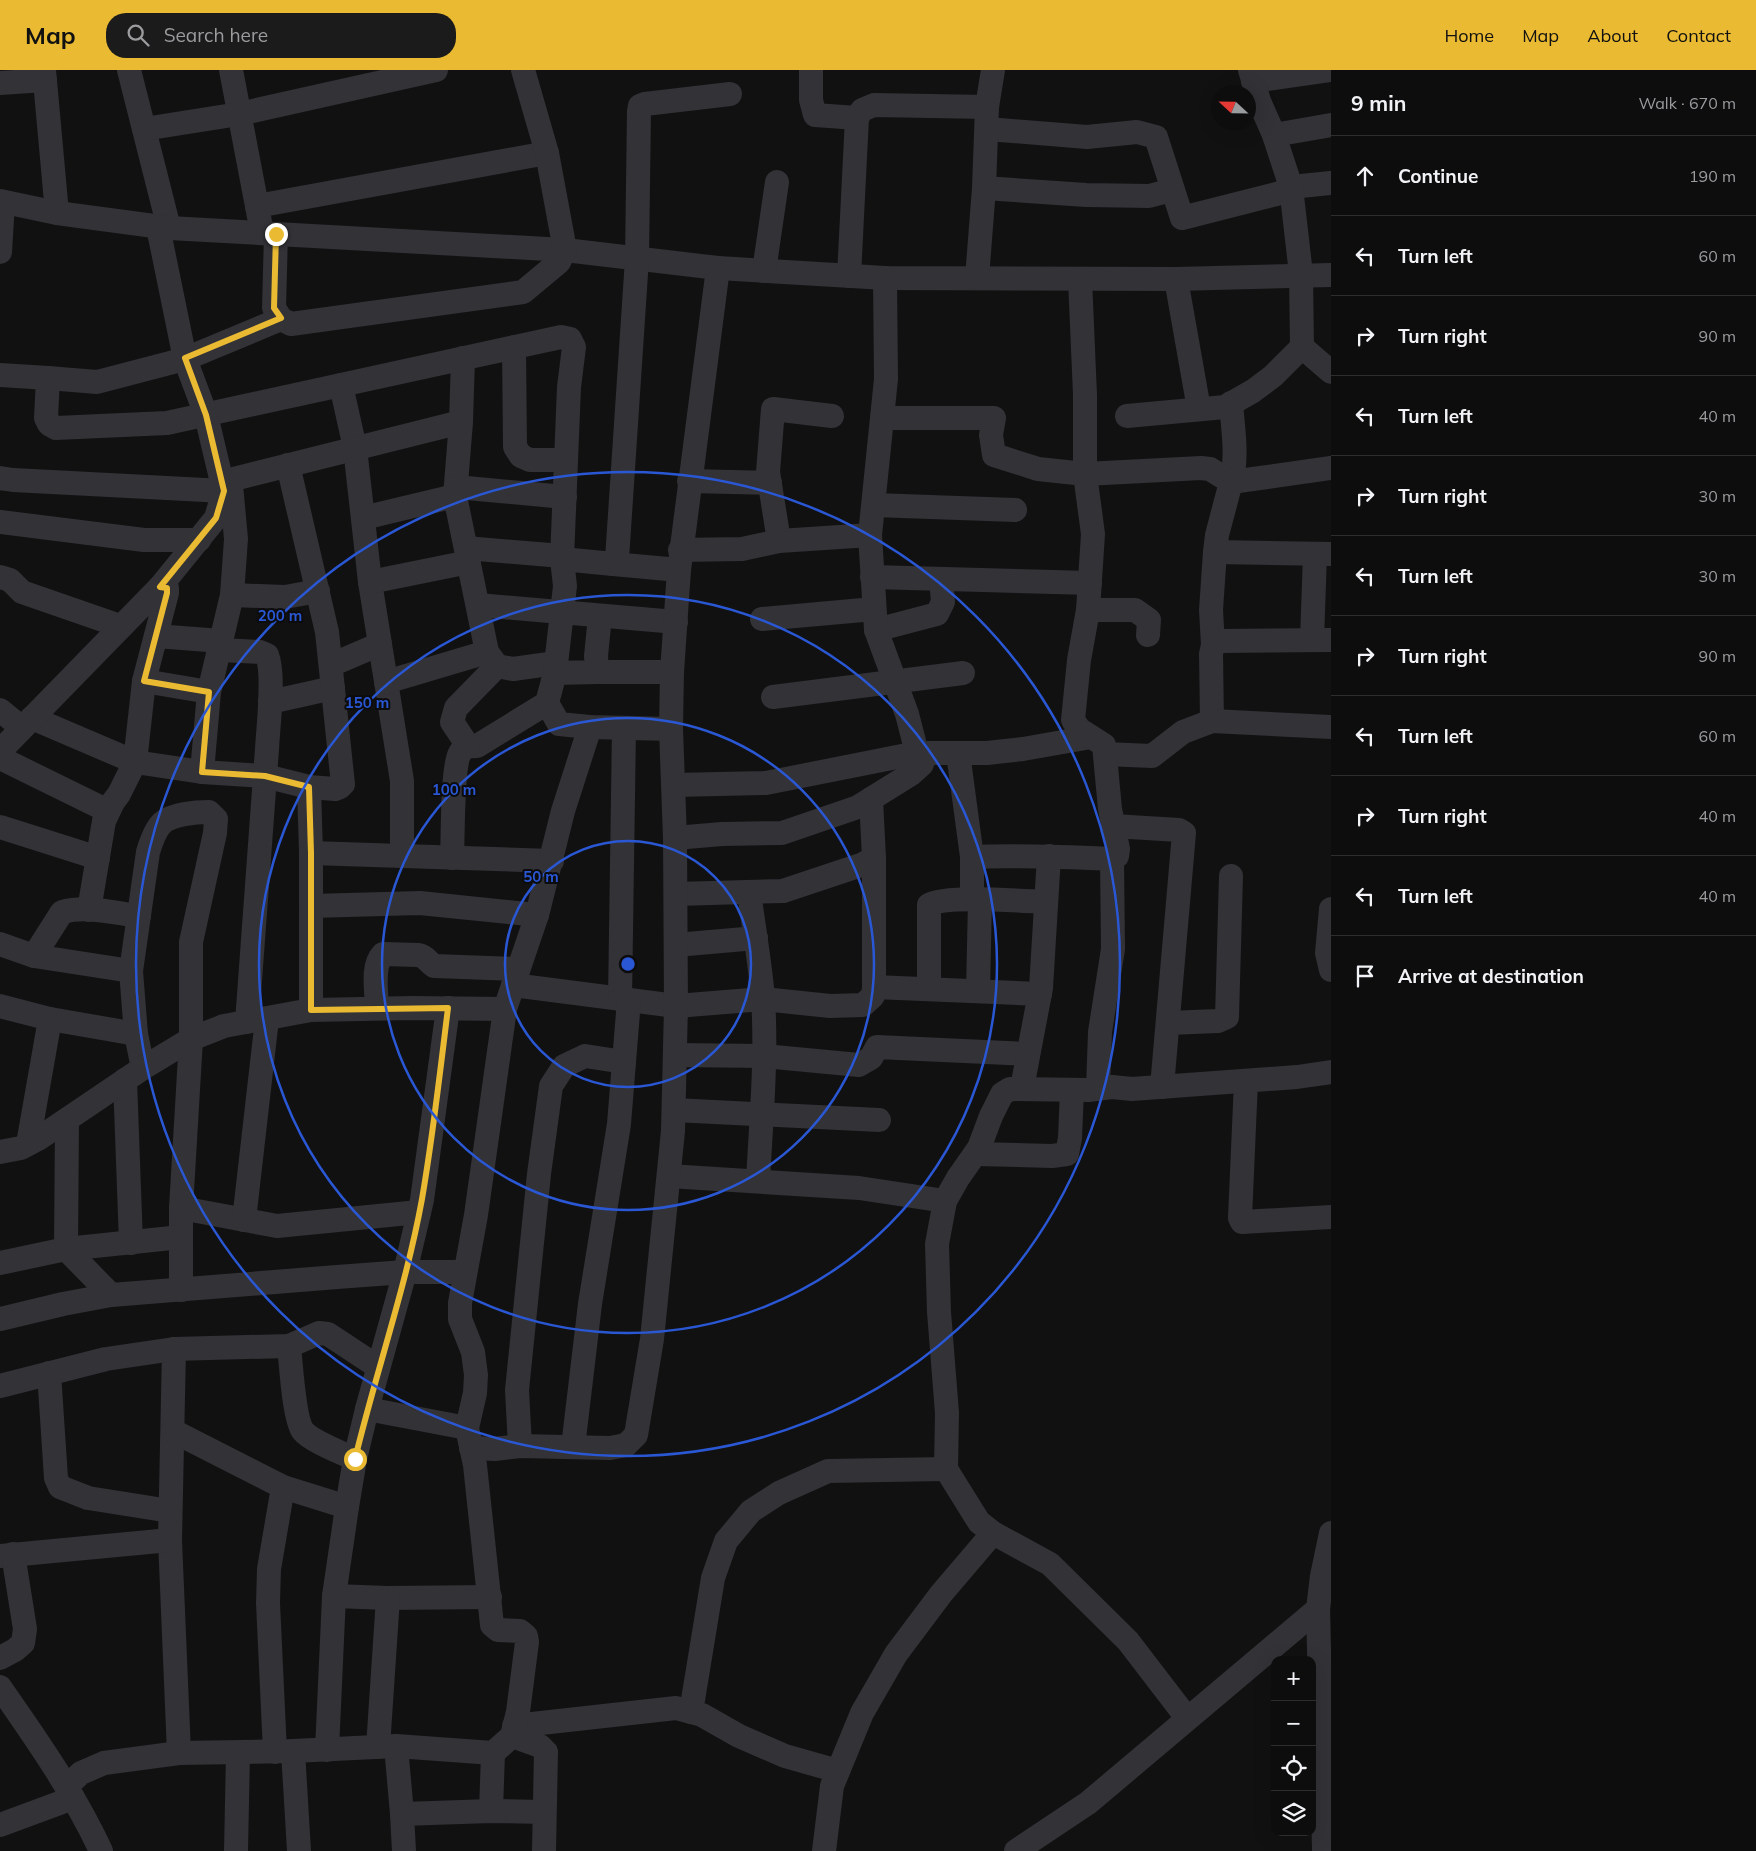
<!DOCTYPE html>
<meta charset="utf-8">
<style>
body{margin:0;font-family:Mulish,sans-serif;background:#1b1b1c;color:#f1f3f6}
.controls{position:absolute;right:15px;bottom:15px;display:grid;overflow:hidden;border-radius:10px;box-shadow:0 5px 20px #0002}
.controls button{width:45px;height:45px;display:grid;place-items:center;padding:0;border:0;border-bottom:1px solid #2d2d2e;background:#0d0d0e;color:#f1f3f6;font:25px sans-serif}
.compass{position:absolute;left:1211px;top:15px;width:45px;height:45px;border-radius:50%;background:#0d0d0e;box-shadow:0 5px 20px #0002;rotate:292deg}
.stop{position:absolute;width:15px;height:15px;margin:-11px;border:4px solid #e9ba32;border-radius:50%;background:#fff}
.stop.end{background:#e9ba32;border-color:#fff;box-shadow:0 1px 5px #0008}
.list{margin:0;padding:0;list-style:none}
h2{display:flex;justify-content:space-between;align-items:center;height:65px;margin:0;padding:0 20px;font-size:21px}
h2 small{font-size:16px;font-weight:400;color:#9a9c9e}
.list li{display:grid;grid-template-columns:32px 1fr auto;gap:15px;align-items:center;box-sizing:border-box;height:80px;padding:0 20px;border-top:1px solid #2d2d2e}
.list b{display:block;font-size:19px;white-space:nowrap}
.list em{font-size:16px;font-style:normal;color:#9a9c9e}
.icon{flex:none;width:28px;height:28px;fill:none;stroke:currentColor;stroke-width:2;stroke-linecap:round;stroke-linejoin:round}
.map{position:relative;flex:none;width:1331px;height:1781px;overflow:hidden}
header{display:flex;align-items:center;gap:30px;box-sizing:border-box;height:70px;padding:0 25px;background:#e9ba32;color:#111}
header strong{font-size:24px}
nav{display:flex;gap:28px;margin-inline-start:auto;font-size:18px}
.search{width:350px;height:45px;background:#1b1b1c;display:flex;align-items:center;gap:12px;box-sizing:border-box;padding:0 18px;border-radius:20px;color:#9a9c9e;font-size:19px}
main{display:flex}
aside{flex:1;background:#0d0d0e}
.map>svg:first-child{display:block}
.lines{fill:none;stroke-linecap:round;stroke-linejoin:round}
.minor{stroke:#323237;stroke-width:24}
.route{stroke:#e9ba32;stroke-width:6}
.ring{fill:none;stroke:#2a57d4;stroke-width:2.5}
.centre{fill:#2a57d4;stroke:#0c0c0d;stroke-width:2.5}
.ring-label{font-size:15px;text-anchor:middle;font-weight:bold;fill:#2a57d4;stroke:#0c0c0d;stroke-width:4;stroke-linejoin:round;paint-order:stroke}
</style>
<header>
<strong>Map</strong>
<div class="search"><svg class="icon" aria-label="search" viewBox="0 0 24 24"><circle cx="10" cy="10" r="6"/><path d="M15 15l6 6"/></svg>Search here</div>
<nav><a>Home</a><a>Map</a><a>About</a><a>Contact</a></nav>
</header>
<main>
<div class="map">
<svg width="1331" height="1781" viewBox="0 0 1331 1781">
<rect width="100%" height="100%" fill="#111112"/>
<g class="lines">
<g class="minor">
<path d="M44,0L57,143"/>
<path d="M129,0L169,158"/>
<path d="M231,0L260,152"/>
<path d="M811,0V30L815,45L857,48"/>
<path d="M1253,11L1331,0"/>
<path d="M0,13L45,10"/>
<path d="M144,59L239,44L436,0"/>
<path d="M987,59L1087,67L1137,62L1156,67L1182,148L1292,120"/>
<path d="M1274,65L1331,55"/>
<path d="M1291,117L1331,113"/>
<path d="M984,118L1086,125L1149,126L1172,120"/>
<path d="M0,131L57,143L169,158L565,180L718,198L885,208L1176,209L1331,205"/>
<path d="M257,136L547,83"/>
<path d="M276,164L274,238L281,249L291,254L523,222L559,192L565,180L547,83L523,0"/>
<path d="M0,182L3,132"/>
<path d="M764,201L777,112"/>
<path d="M849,206L857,48L862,40L874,35L987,37"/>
<path d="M977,208L984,118L987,37L993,0"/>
<path d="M1176,209L1199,339"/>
<path d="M514,277L515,377L521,386L530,390H566"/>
<path d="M1302,277L1331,302"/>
<path d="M463,288L461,352L455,426L487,582L497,596L513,599L556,593"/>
<path d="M0,305L48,308L46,348L49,354L56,358L167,353L561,267L570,269L574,277L569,317L562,489L565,516L555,603L547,633L477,676C471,676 464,676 460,683C452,696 453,768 452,788"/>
<path d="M48,308L97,312L185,289L158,157"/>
<path d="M341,315L355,378L370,512L402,711V786"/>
<path d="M1231,333C1233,360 1238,386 1231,412L1331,398"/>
<path d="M1127,346L1225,337L1253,321L1273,306L1302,277L1301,204L1291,117L1274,65L1259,31L1250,0"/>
<path d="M882,348H994L991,365L994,385L1038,399L1085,404L1201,398L1210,399L1231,412L1217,465L1215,482L1331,484"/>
<path d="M0,408L13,410L224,421"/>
<path d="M689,411L770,413"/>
<path d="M222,412L461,352"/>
<path d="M456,417L565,427"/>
<path d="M874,435L1015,440"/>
<path d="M363,448L455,426"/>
<path d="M0,452L144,470H199"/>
<path d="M779,471L768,402L773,339L832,346"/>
<path d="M466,478L562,486"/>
<path d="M680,480L742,479L779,471L870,465"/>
<path d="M562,489L613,494L617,489L637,189L639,41L640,36L645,34L730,24"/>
<path d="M613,494L679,500"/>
<path d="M0,507L10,510L22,522L120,556"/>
<path d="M872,507L1090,513"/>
<path d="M370,512L469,492"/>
<path d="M232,525L285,527L318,521"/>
<path d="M478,535L676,552"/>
<path d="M1088,540H1135L1149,550L1148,565"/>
<path d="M762,549L874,539"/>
<path d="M876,560L937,544L943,532L941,509"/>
<path d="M156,566L221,571"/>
<path d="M1312,570L1315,484"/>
<path d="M1213,575L1211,540L1215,482"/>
<path d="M220,580L260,582L267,585C275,605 268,657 267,679C261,771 253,862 247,952"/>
<path d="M331,595L380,574"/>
<path d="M597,602H672"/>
<path d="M555,603L597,602L596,586L600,546"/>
<path d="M144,611L209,622"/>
<path d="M386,612L487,582"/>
<path d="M773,627L963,603"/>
<path d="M270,632L333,618"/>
<path d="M547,633L559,654L590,657L671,659"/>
<path d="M0,640L22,658"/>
<path d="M32,648L135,692L202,702L265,706L309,717L335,719L340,717L343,714L342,705L327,562L288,395"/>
<path d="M1212,651L1211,584L1213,575L1220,571L1331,570"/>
<path d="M468,676L452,652L456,638L497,596"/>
<path d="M0,681L160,517L216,448L224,421L206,345L185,289L281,249"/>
<path d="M958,683L972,787V829"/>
<path d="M1105,684L1152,686L1183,662L1212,651L1331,657"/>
<path d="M0,688L108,741"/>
<path d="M202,702L209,622L232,525L236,469L231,415"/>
<path d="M674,715L766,713L917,683H987L1023,679L1091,667"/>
<path d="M309,717L311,783V940"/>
<path d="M1113,756L1179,760L1184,763L1162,1017"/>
<path d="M0,757L98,788"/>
<path d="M675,768L722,764L782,763L858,737L911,704L922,694L917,683L907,644L876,560L870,465L886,309L885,208"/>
<path d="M311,783L552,791"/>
<path d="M972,787C1019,785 1065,787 1112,789L1117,786L1118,779L1110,739L1104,675L1079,659L1073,650L1079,590L1088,540L1093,464L1085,404V325L1080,209"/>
<path d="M749,823C754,858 760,893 763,928C767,989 761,1051 758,1111"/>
<path d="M676,824L783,821L861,795L874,788L871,729"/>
<path d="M311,836L420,833L537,845"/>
<path d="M1331,839L1327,883L1331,900"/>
<path d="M89,840L104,751L113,732L119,724L135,692L144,611L167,523V518L160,517"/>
<path d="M0,874L34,886L131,901"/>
<path d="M676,875L756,868"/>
<path d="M34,886L62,842C87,835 114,843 139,846"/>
<path d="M513,915L676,936L763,929L830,936L863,935L873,926L874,917V788"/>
<path d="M874,917L1040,924"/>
<path d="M929,919V835C945,825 1022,831 1046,832"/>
<path d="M978,921L980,830"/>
<path d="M620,929L624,658"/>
<path d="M0,936L50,949L136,964"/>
<path d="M377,938C377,923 371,896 383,884L418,885C426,886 428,892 434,896L518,899"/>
<path d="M1168,953L1218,951L1227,947L1231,806"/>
<path d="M675,985L764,986L859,995L871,988L877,977L1028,984"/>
<path d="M143,998L136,964L131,901L148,782C151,772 155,760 162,753C172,744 196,742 209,742L216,749L215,763L191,872V969L181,1138V1220"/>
<path d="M125,1010L131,1173"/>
<path d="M1246,1011L1240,1148L1242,1152L1331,1147"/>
<path d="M1022,1018L1041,918L1049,786"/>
<path d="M1098,1019L1100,962L1113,879L1112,789"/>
<path d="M674,1040L879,1050"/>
<path d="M67,1050L66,1179L111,1225"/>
<path d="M28,1074L50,949"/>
<path d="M0,1082L21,1078L38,1069L143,998L191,969L224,956L311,940L412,938L505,939"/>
<path d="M975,1084L1052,1086L1067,1084L1070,1068L1072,1020"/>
<path d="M669,1106L859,1118L945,1131"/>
<path d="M181,1138L277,1156L419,1142"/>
<path d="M244,1150L267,949"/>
<path d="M0,1193L66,1179L181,1167"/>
<path d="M0,1249L63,1234L111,1225L337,1207L405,1202H465"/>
<path d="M289,1276C291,1294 294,1349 303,1361C311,1371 342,1383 355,1389"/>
<path d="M174,1279L170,1470L179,1683"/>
<path d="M49,1303L56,1408L60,1417L88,1428L170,1441"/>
<path d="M0,1316L106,1289L174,1279L289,1276L319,1263L328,1264L378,1297"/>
<path d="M367,1339L467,1358"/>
<path d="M173,1361L283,1417L347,1437"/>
<path d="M520,1376L517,1320L539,1104L551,1016L564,996L585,986L624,992"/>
<path d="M573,1377L590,1234L619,1054L629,930"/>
<path d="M471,1378L495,1379L520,1376L610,1378L626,1375L636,1365L652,1269L673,1061L676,936L675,768L671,659L672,602L679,500L718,198"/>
<path d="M0,1486L170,1470"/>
<path d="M334,1526L388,1528L490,1527"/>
<path d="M0,1588L15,1580L23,1573L25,1559L13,1484"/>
<path d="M0,1617C37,1670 74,1723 101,1781"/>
<path d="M691,1642L713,1508L726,1471L751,1441L779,1423L828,1401L946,1399"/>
<path d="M1187,1648L1128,1571L1050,1494L993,1463L979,1452L946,1399L947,1343L939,1242L937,1174L945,1131L958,1108L979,1078L991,1046L1002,1024L1010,1019L1088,1020L1112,1017L1132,1019L1297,1007L1331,1002"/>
<path d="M514,1656L676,1638L702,1645L739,1666L785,1686L838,1701"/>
<path d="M512,1666L540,1676L546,1682L544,1781"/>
<path d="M396,1676L402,1744L404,1781"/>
<path d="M378,1677L388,1528"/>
<path d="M327,1680L334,1526L347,1437L355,1389L367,1339L405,1202L422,1130L448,938"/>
<path d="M293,1681L299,1781"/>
<path d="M275,1682L268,1533L269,1499L283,1417"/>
<path d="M67,1716L81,1703L104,1693L179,1683L293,1681L396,1676L493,1683L512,1666L518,1642L527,1572L526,1566L520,1561L498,1560L492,1555L475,1395L467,1358L475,1323L476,1305L473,1282L460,1249V1233L476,1145L505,939L537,845L563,741L590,657"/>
<path d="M491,1741L493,1683"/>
<path d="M402,1744L491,1741L543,1742"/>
<path d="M0,1755L73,1728"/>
<path d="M236,1781L238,1683"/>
<path d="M824,1781L832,1716L862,1643L896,1584L941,1524L993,1463"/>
<path d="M1016,1781L1088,1733L1318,1539"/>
<path d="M1324,1781L1318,1539L1322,1506L1331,1463"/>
</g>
</g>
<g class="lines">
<path class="route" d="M276,164L274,238L281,248L185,288L206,345L224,421L216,448L160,517L167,518V523L144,611L209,622L202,702L265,706L309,717L311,783V940L448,938C440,1002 433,1066 422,1129C406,1217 376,1302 355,1389"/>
</g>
<g class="ring">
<circle cx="628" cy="894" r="123"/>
<circle cx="628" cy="894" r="246"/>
<circle cx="628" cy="894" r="369"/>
<circle cx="628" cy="894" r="492"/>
</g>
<circle cx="628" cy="894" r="8" class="centre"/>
<g class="ring-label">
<text x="280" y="551">200 m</text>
<text x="367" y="638">150 m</text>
<text x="454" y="725">100 m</text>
<text x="541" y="812">50 m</text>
</g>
</svg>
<div class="controls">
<button>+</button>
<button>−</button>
<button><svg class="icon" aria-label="locate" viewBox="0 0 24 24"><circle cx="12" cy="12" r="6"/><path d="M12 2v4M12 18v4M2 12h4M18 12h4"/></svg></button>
<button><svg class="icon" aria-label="layers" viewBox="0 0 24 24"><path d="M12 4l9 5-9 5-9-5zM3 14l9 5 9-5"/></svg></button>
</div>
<svg class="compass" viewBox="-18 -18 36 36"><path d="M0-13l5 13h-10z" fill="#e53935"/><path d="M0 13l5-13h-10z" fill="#9a9c9e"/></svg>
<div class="stop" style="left:355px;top:1389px"></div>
<div class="stop end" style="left:276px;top:164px"></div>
</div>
<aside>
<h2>9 min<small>Walk · 670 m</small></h2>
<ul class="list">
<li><svg class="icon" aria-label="ahead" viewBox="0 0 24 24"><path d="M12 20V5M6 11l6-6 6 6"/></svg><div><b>Continue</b></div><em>190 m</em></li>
<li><svg class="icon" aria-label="left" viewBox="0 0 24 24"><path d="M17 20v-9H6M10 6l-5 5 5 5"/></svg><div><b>Turn left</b></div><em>60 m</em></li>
<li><svg class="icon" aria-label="right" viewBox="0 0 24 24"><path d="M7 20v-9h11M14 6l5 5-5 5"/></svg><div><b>Turn right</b></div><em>90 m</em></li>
<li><svg class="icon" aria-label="left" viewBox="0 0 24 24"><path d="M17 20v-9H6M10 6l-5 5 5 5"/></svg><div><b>Turn left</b></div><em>40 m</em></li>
<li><svg class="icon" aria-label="right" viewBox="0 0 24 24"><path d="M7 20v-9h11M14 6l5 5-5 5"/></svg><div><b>Turn right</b></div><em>30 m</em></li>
<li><svg class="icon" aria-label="left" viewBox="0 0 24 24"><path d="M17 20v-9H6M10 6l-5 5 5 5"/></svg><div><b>Turn left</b></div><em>30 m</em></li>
<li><svg class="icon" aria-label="right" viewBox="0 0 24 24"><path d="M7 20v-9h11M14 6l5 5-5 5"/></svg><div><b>Turn right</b></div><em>90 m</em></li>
<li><svg class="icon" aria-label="left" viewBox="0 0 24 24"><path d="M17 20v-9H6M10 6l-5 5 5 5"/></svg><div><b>Turn left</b></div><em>60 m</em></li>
<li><svg class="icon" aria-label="right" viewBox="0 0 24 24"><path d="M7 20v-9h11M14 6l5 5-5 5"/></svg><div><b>Turn right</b></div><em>40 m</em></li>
<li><svg class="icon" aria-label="left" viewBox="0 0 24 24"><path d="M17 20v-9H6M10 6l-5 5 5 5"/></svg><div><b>Turn left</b></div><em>40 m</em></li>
<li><svg class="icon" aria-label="arrive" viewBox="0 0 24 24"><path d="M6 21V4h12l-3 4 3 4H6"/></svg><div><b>Arrive at destination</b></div></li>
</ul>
</aside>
</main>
